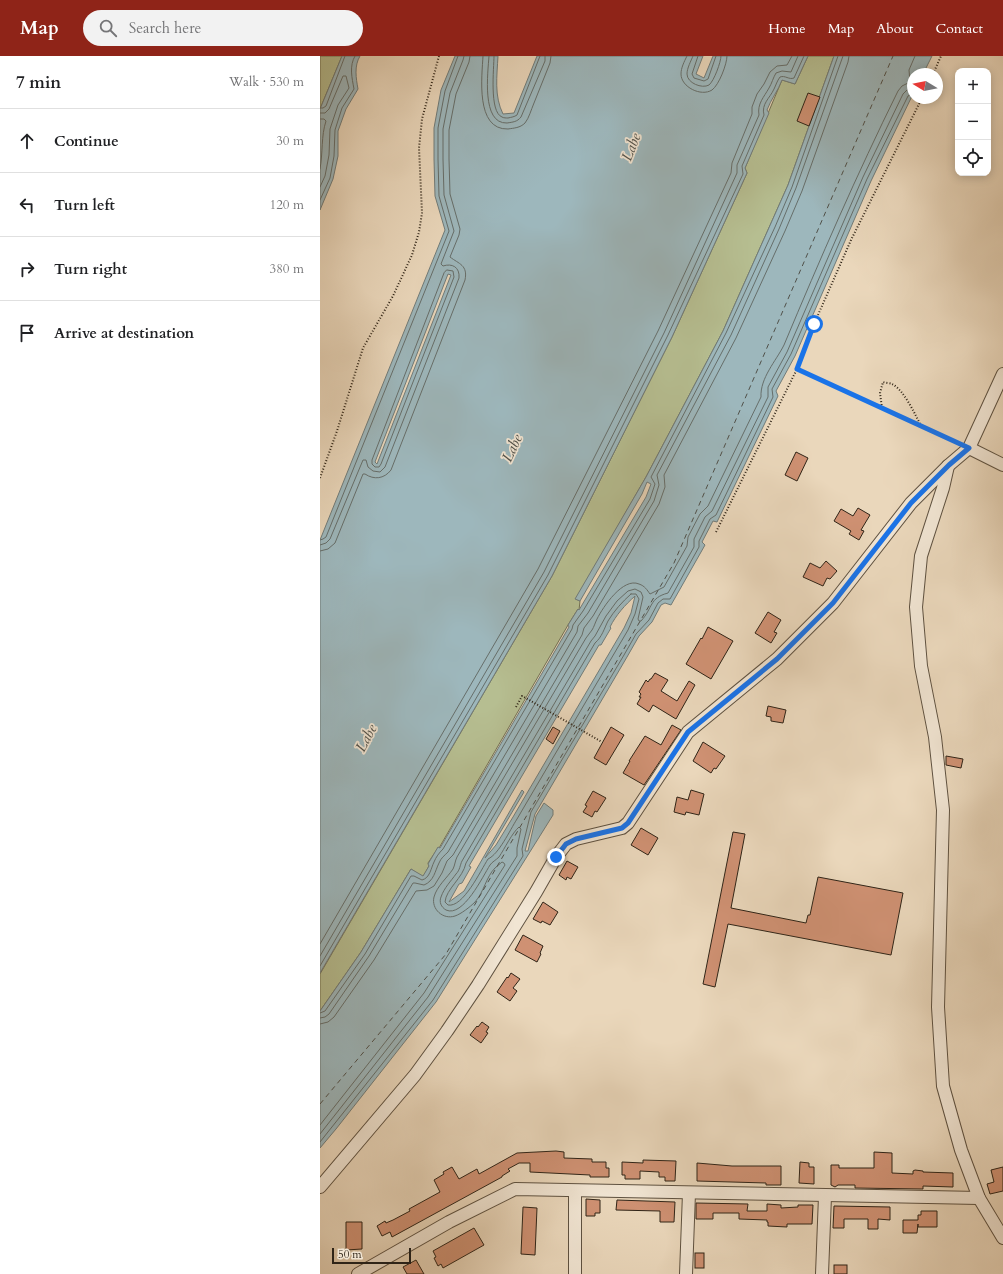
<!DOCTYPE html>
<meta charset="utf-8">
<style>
body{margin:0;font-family:Cardo,serif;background:#f2f2f2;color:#202124}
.controls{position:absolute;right:12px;top:12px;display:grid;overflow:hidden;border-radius:8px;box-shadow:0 2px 10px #0003}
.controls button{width:36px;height:36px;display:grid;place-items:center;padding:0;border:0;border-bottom:1px solid #e0e0e0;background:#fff;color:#202124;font:20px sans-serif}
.compass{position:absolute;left:587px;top:12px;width:36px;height:36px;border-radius:50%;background:#fff;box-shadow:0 2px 10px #0003;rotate:280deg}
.scale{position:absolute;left:12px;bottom:10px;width:79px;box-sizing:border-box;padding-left:4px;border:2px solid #2f2417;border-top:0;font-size:11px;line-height:14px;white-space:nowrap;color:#2f2417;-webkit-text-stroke:3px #f1e5d3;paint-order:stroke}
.stop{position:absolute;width:12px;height:12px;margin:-9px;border:3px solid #1a73e8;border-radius:50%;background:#fff}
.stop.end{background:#1a73e8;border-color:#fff;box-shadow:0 1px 4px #0008}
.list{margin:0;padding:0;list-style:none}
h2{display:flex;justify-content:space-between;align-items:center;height:52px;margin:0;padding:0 16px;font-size:17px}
h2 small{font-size:13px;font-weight:400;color:#757577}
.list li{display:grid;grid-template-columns:26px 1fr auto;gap:12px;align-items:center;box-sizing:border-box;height:64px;padding:0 16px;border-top:1px solid #e0e0e0}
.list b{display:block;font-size:15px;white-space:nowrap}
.list em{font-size:13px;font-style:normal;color:#757577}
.icon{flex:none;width:22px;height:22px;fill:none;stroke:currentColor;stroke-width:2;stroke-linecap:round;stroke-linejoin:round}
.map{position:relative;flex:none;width:683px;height:1218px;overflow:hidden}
header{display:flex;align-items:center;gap:24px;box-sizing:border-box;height:56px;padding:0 20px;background:#8f2418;color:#fff}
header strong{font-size:19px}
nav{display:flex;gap:22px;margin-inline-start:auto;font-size:14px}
.search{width:280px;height:36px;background:#f2f2f2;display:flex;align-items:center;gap:10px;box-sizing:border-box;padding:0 14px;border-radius:22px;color:#757577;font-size:15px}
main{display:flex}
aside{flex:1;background:#fff}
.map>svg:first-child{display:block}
.green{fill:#b6be91;stroke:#727154}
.water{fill:#9db7bc;stroke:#717c7a;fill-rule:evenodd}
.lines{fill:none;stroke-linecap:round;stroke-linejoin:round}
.shore{stroke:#666e6a;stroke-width:1}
.ferry{stroke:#505049;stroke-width:1;stroke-dasharray:5 4;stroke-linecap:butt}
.building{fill:#cf9173;stroke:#2f2417}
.minor-casing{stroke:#5e5140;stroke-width:14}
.path{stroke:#2f2417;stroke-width:2;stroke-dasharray:1 2;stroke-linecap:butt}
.minor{stroke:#f1e5d3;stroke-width:12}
.route{stroke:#1a73e8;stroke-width:5}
.labels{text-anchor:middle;stroke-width:3.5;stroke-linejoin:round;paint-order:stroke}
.water-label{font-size:15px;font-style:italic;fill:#505049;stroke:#f1e5d3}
</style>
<header>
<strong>Map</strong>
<div class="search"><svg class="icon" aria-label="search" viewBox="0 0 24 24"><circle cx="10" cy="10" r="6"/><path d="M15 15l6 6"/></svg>Search here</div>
<nav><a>Home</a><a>Map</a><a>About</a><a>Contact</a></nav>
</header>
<main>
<aside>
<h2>7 min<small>Walk · 530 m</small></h2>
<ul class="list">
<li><svg class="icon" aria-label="ahead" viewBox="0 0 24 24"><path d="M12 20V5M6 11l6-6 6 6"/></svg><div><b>Continue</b></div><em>30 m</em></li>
<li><svg class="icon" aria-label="left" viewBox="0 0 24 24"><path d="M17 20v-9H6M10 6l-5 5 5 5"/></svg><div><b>Turn left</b></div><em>120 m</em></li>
<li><svg class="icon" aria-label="right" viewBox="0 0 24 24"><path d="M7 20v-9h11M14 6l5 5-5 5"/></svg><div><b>Turn right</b></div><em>380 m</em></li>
<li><svg class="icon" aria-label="arrive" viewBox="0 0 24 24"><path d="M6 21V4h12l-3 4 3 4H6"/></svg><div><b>Arrive at destination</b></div></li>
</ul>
</aside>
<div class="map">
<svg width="683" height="1218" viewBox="0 0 683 1218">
<rect width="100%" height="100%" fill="#ead7bb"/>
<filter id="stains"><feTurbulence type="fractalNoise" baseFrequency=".005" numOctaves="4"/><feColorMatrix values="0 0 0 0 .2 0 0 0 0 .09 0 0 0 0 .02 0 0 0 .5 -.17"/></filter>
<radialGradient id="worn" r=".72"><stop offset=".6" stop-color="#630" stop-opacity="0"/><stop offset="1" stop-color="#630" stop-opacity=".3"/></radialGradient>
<g class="green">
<path d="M0,0H22L0,53Z"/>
<path d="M488,0H514L468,129L403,275L326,421L256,543L260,545L259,554L258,553L248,569L119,792H118L108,807L109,810L103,821L91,813L41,896L0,955V918L232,520L352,281L427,117L425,112L462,24L475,28Z"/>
</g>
<g class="water">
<path d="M22,0H40C34,10 36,22 38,33L26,53L18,75V100L13,123L0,154V53Z"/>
<path d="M135,0H178C177,20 174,40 183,58L194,57L217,0H383L376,18L384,22L393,0H488L475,28L462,24C458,35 451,43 447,54L449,57L425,112L427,117L352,281L232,520L0,917V484L125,174L115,140L114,103V72L121,34ZM128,218L131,219L57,408L55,406Z"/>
<path d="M514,0H612L603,18H593V38L551,125L475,300L456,335L458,340L397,466L393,465L382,486L385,489L351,549L345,547L341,549L332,566L319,580L307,601L215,758L205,795H208L216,760L224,747L233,754V759L116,946L16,1073L0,1092V955L41,896L91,813L103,820L109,810L108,808L118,791L120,792L249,571L248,569L258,553L259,554L326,441L331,428L327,426L322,438L260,545L255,543L326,421L403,275L468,129ZM315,540L311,557L304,572L193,761L176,789L165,802L204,736L202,734L144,835L129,846L139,828L142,827L151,811L149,810L279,589H281L291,572L290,571C296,559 305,549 315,540Z"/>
</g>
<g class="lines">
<g class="shore">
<path d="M163,0C162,20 155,74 188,73C194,72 200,72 205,67C209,62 211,54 214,47C219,34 225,20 230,7L231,0"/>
<path d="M169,0C168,16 161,68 187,67C193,66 197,66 201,61L225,5V0"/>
<path d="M174,0C174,12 169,56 182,61C183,62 187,62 188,62C192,61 194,61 197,59L220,0"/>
<path d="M367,0C364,6 361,12 361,18C361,31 381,41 392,34C399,29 407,8 407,0"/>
<path d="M373,0C371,5 367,12 367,18C367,27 382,33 389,29C394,25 401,6 401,0"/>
<path d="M378,0L372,18L374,22L384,25L388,23L396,0"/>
<path d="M0,52H3L6,50L25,0"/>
<path d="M0,57H5L9,53L23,20H26L29,32L18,49L10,73L9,99L5,120L0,131"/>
<path d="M0,63H4L6,65C1,80 3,97 0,113"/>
<path d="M0,144L10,122L14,100L15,74L22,52L34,33C32,22 29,10 35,0"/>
<path d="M127,214L133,215L134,221L61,408L59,411H55L52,408V404L124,217Z"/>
<path d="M0,484L3,483L6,481L129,175L119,140L118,103V72L125,35L138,0"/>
<path d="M0,489L6,487L10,483L43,404H46L48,411L53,415L60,416L65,411L139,222C140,211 132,207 123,210L121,208L134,175L124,139L123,103V73L130,37L143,4L144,0"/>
<path d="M0,495L8,493L15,487L43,418H45C54,424 64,423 71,414L145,224C148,209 139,208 130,201L139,179L140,173L130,138L129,103V74L136,38L149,6L150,0"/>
<path d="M311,538H316L319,543L315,558L308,574L197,763C190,774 179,798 168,803C161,814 143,852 128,849L125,846C126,833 143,822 146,807L275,587C282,581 284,573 288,565C294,555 302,546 311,538Z"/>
<path d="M0,888L218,513L338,275L411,117L412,107L432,58V51L437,38L444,28L450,16L457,10L467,9L472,0"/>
<path d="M0,900L224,516L344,277L417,117V109L439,59C437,48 444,41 449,32C452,27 453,22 456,17L462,15L471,16L478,0"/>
<path d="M0,910L228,519L348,279L423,118L422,110L444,59C441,48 450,42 454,33C456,29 457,25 460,21C465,19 469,24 474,22L484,0"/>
<path d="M0,957L5,955L45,898L91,820H94L102,824C110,822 111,812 114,806C116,801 119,797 123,793L252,573L253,569L263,555L330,443L335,428L331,421L406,277L455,171L472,131L518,0"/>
<path d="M0,962L5,961L9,958L49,900L93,827H95L104,829C114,825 115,815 119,807C121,802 124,800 128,796L257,576L258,570L268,557L334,445L339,429L337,419L411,279L459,173L476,132L523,0"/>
<path d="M0,968L8,966L14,961L54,904L96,835L107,834L114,830L122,817L127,805L133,799L262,579L264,572L273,560L339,448L345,431L344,419L416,282L465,175L482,135L528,6L529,0"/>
<path d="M0,1069L104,937L185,809L184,807L182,806C180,808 177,810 175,812C166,821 164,836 155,846C150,851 141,858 135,860C123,864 111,853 114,841C117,830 127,822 133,813C135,809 135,805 137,801L266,582C268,579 270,577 272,574C274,571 275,567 277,563C283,551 303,521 319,528C325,530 327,534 330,538L344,531L367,490L368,481L380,458L388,450L441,341C440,322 456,305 464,289C500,203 537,118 578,35L582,30L590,26L589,14L595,0"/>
<path d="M0,1078L108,941L197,800V792L201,773L199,771C192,777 185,792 179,801C176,804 172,806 170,809C163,820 143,862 126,854C121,851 119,846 121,841C124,832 131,825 136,818C140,814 140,809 142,805L271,585L275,580L286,560L297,545L308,535L315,533L321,536L323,541L318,563L319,565H321C333,552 329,542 348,537L374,491V483L385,461L392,455L448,341V331L467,296L543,121L583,38L587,34L593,32"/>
<path d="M0,1086L113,944L203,800L202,793L211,756L304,599L316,578L329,564L338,547L343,543H350L379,491V485L390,463L396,459L453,341L452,333L471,298L547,123L588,40L593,37"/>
</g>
<path class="ferry" d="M0,1048L126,898L354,507L573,0"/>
</g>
<g class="building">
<path d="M488,37L500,41L489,70L477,65Z"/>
<path d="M476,396L488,402L477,425L465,419Z"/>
<path d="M538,452L550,459L541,474L544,475L539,484L529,478L531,475L514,465L521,453L533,460Z"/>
<path d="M506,505L517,515L510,523L507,522L503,530L483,521L490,507L500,512Z"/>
<path d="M448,556L461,564L454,576L457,577L451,587L435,577Z"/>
<path d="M388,571L413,585L391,623L366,608L381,582L382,583Z"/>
<path d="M335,617L348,624L341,635L357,645L369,625L375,629L356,663L333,649L329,656L317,648L321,641H319L321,638L319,636L326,624L328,626L330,623H331Z"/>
<path d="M448,650L466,654L463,667L451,665V661L446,660Z"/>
<path d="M352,669L361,674L324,729L303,717L310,705H309L325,680L341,689Z"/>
<path d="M233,671L240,675L233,688L226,683Z"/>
<path d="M291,671L304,679L286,709L274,702Z"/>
<path d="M383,686L405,700L396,713L394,712L391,717L373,705Z"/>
<path d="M626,700L643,703L641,712L626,709Z"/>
<path d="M371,734L384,738L379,759L366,756L365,759L354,756L357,741L368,744Z"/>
<path d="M273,735L286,742L277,756L275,755L272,761L263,756L267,750L265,749Z"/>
<path d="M321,772L338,782L328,799L311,789Z"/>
<path d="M413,776L425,778L411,852L486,867L488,859H490L498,821L583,837L571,899L408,868L395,931L383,928Z"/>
<path d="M247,805L258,811L251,823L247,821L246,824L239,819Z"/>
<path d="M223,846L238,856L230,869L222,865L221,867L213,863Z"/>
<path d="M203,879L223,890L220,897L221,898L217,906L195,894Z"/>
<path d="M191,917L200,923L193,932L197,935L190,945L177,936L187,921L188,922Z"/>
<path d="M162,966L169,971L166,976L168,977L161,987L150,979L157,970L158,971Z"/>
<path d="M236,1095L244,1096V1102L272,1103V1106H286V1112H289V1121H270V1119L210,1116V1107H199L188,1113L190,1115L182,1120V1121L72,1181L70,1176L62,1180L57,1170L65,1165L66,1167L73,1164L90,1155L89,1153L120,1136L114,1124L124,1118L123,1116L132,1111L139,1123L157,1113L159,1118L197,1097Z"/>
<path d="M554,1096L572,1097V1117L593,1118V1115L595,1114L603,1115V1116L633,1117V1131L603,1130V1133L535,1132V1129H518L515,1131L511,1129V1109H519V1112H554Z"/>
<path d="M323,1104L356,1105L355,1125H345V1121H339V1116L320,1115V1123H305V1119H302V1106L323,1107Z"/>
<path d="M480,1106L489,1107V1111H494V1128L479,1127Z"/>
<path d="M377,1107L412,1110H461V1129H446V1127L377,1125Z"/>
<path d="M683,1111V1135L670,1138L667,1128L674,1126L671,1114Z"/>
<path d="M266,1143L280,1144V1157H275V1160H266Z"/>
<path d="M297,1144L355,1146L354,1166H340V1155L296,1154Z"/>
<path d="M376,1147L428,1148L427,1155H447V1148L461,1149V1152L478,1151V1149H493L492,1168H467V1171L448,1170V1166H447V1164L419,1163V1157H393V1163H376Z"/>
<path d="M514,1150L570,1151V1164L558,1163V1173H548V1163H524V1172H513Z"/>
<path d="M203,1151L217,1152L215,1199L201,1198Z"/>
<path d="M601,1155H617V1171H598V1168L597,1177H583V1164H598V1159H601Z"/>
<path d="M26,1166H42V1193L26,1194Z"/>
<path d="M154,1172L164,1189L123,1212L121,1208L118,1210L114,1202L116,1201L113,1195Z"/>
<rect x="375" y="1197" width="9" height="15"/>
<path d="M96,1204L104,1218H87L83,1211Z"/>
<rect x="514" y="1209" width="13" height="9"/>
</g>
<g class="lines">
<defs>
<g id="minor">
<path d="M649,392L683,409"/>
<path d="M628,410L623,432L601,500L596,551L601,610L615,681L623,754L618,951L623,1030L641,1094L659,1142L683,1182"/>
<path d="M0,1131L95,1019L127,975L158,929L216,836L236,801L246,788L256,783L302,772L308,767L368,676L457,603L513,547L591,447L629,409L649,392L683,318"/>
<path d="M38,1218L129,1166L195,1133L659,1142"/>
<path d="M255,1218V1135"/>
<path d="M366,1218L369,1137"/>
<path d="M502,1218L505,1140"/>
</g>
</defs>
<use href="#minor" class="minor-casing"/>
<g class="path">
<path d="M613,18L621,0"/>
<path d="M477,313L637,387"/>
<path d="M562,352L560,337L563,326C566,327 570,327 572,328C584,334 595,358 601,370"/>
<path d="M0,422L17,375L43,292L73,240L92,199L99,176L102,157L99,92L102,63L119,0"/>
<path d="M396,476L477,313L494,268L531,184L602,42"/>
<path d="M196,651L202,640L282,686"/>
</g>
<use href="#minor" class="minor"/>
</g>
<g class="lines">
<path class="route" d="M236,801L246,788L256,783L302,772L308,767L368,676L457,603L513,547L591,447L629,409L649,392L477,313L494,268"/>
</g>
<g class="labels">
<g class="water-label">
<text transform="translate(311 91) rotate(-69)" y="5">Labe</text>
<text transform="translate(192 392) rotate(-65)" y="5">Labe</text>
<text transform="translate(46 682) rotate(-62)" y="5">Labe</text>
</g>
</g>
<rect width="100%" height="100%" filter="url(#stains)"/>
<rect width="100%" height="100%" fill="url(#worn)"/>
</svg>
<div class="controls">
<button>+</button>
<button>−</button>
<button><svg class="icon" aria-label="locate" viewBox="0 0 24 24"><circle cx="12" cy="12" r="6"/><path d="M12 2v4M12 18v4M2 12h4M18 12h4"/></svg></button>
</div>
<svg class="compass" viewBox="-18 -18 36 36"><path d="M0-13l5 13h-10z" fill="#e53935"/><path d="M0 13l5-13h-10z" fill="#757577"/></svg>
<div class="scale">50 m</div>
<div class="stop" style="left:494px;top:268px"></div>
<div class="stop end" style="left:236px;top:801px"></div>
</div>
</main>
